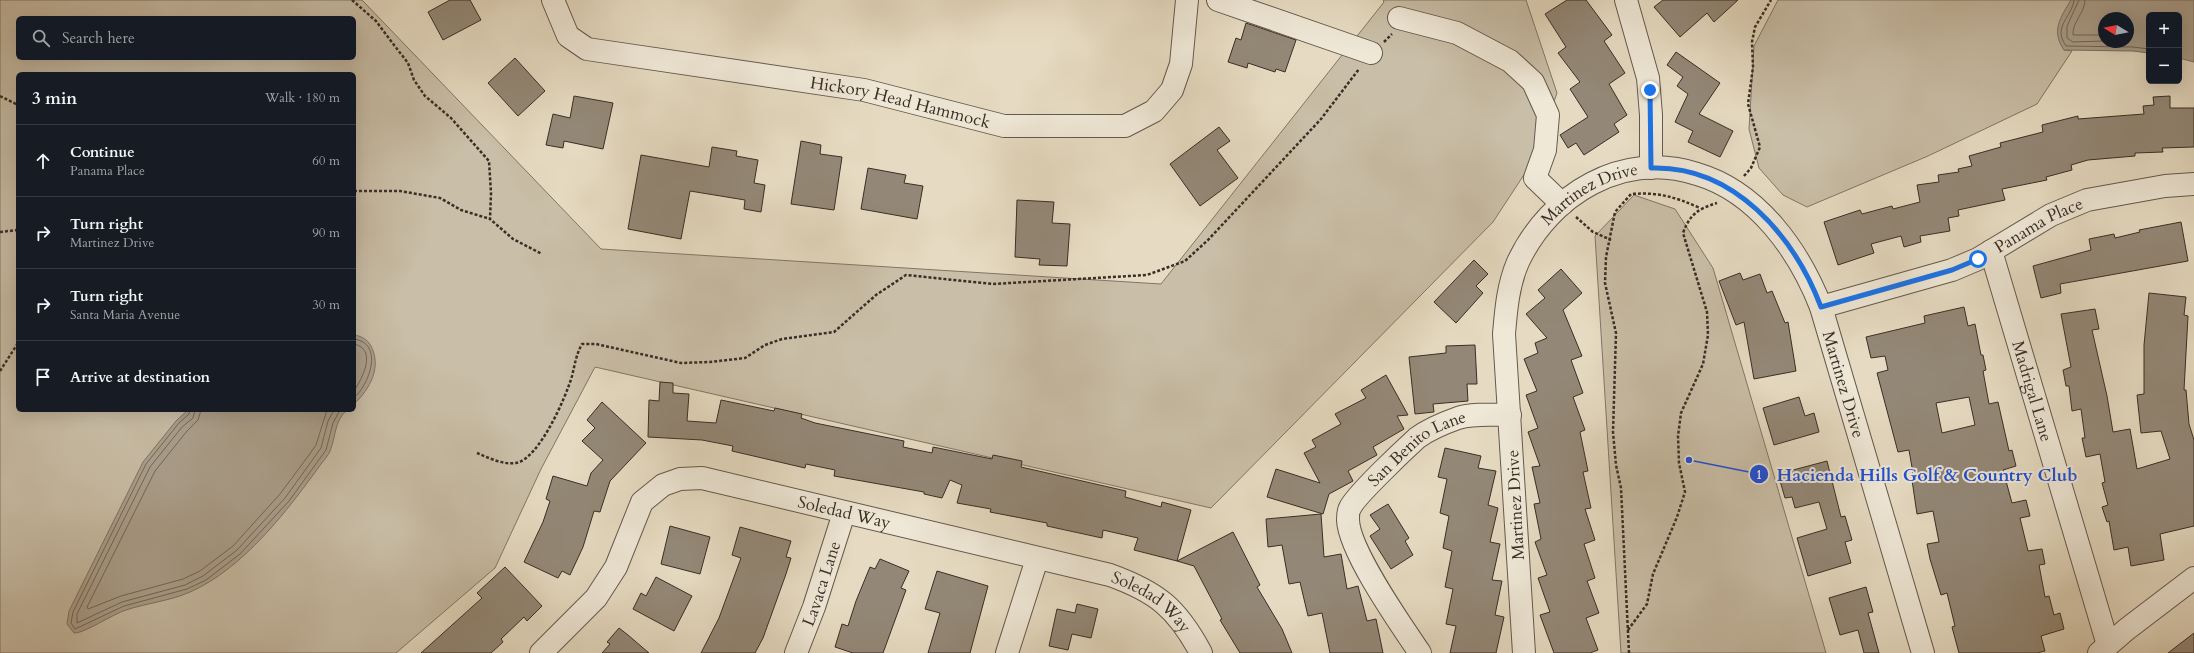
<!DOCTYPE html>
<meta charset="utf-8">
<style>
body{margin:0;font-family:Cardo,serif;background:#242831;color:#f1f3f6}
.controls{position:absolute;right:12px;top:12px;display:grid;overflow:hidden;border-radius:6px;box-shadow:0 4px 16px #0002}
.controls button{width:36px;height:36px;display:grid;place-items:center;padding:0;border:0;border-bottom:1px solid #363941;background:#171b24;color:#f1f3f6;font:20px sans-serif}
.compass{position:absolute;left:2098px;top:12px;width:36px;height:36px;border-radius:50%;background:#171b24;box-shadow:0 4px 16px #0002;rotate:280deg}
.stop{position:absolute;width:12px;height:12px;margin:-9px;border:3px solid #1a73e8;border-radius:50%;background:#fff}
.stop.end{background:#1a73e8;border-color:#fff;box-shadow:0 1px 4px #0008}
.list{margin:0;padding:0;list-style:none}
h2{display:flex;justify-content:space-between;align-items:center;height:52px;margin:0;padding:0 16px;font-size:17px}
h2 small{font-size:13px;font-weight:400;color:#9ea1a6}
.list li{display:grid;grid-template-columns:26px 1fr auto;gap:12px;align-items:center;box-sizing:border-box;height:72px;padding:0 16px;border-top:1px solid #363941}
.list b{display:block;font-size:15px;white-space:nowrap}
.list p{margin:0;font-size:13px;white-space:nowrap;color:#9ea1a6}
.list em{font-size:13px;font-style:normal;color:#9ea1a6}
.icon{flex:none;width:22px;height:22px;fill:none;stroke:currentColor;stroke-width:2;stroke-linecap:round;stroke-linejoin:round}
.map{position:relative;flex:none;width:2194px;height:653px;overflow:hidden}
.search{position:absolute;background:#171b24;box-shadow:0 4px 16px #0002;left:16px;top:16px;width:340px;height:44px;display:flex;align-items:center;gap:10px;box-sizing:border-box;padding:0 14px;border-radius:6px;color:#9ea1a6;font-size:15px}
.panel{position:absolute;background:#171b24;box-shadow:0 4px 16px #0002;left:16px;top:72px;width:340px;height:340px;border-radius:6px}
.map>svg:first-child{display:block}
.green{fill:#c9bea7;stroke:#817666;fill-rule:evenodd}
.water{fill:#aba08d;stroke:#7d7264;fill-rule:evenodd}
.lines{fill:none;stroke-linecap:round;stroke-linejoin:round}
.shore{stroke:#72675a;stroke-width:1}
.building{fill:#938877;stroke:#392e26;fill-rule:evenodd}
.minor-casing{stroke:#64594d;stroke-width:24}
.path{stroke:#392e26;stroke-width:2.5;stroke-dasharray:3 2;stroke-linecap:butt}
.minor{stroke:#efe8d7;stroke-width:22}
.route{stroke:#1a73e8;stroke-width:5}
.labels{text-anchor:middle;stroke-width:4;stroke-linejoin:round;paint-order:stroke}
.street-label{font-size:17px;fill:#392e26;stroke:#efe8d7}
.leader{fill:none;stroke:#1d4ed8;stroke-width:1.5}
.callout-dot{fill:#1d4ed8;stroke:#efe8d7;stroke-width:1.5}
.mark-label{font-size:12px;text-anchor:middle;font-weight:bold;fill:#fff}
.callout-label{font-size:18px;text-anchor:middle;font-weight:bold;fill:#1d4ed8;stroke:#efe8d7;stroke-width:4;stroke-linejoin:round;paint-order:stroke}
</style>
<div class="map">
<svg width="2194" height="653" viewBox="0 0 2194 653">
<rect width="100%" height="100%" fill="#e6dbc2"/>
<filter id="stains"><feTurbulence type="fractalNoise" baseFrequency=".005" numOctaves="4"/><feColorMatrix values="0 0 0 0 .2 0 0 0 0 .09 0 0 0 0 .02 0 0 0 .5 -.17"/></filter>
<radialGradient id="worn" r=".72"><stop offset=".6" stop-color="#630" stop-opacity="0"/><stop offset="1" stop-color="#630" stop-opacity=".3"/></radialGradient>
<g class="green">
<path d="M0,0H362L601,249L1161,284L1384,2L1383,0H1526L1557,93L1533,161L1493,222L1211,508L595,367L541,469L495,568L396,653H0ZM18,18H354V58H18ZM18,74H354V410H18Z"/>
<path d="M1778,0H2071L2064,50L2072,51L2037,104L1928,156L1807,207L1783,195L1759,168L1749,129L1754,46Z"/>
<path d="M1634,195L1675,209L1713,268L1826,653H1621L1595,236Z"/>
</g>
<g class="water">
<path d="M2071,0H2194V62L2179,58V15H2149V53L2133,51L2064,50C2051,31 2060,18 2071,0ZM2104,18H2128V42H2104Z"/>
<path d="M354,335C361,336 367,339 371,346C382,367 370,389 354,404Z"/>
<path d="M188,410H347C334,421 336,437 330,451C328,456 324,460 321,464C288,510 243,569 190,592C170,601 147,603 126,610C113,614 83,634 74,633L67,624L69,611L143,462L176,421Z"/>
</g>
<g class="lines">
<g class="shore">
<path d="M2074,0C2072,18 2052,26 2066,46L2133,47L2149,49"/>
<path d="M2079,0L2067,26V38L2073,42L2104,41"/>
<path d="M2085,0C2085,13 2072,22 2073,35H2104"/>
<path d="M354,339C385,343 369,385 354,398"/>
<path d="M354,344C378,349 362,379 354,391"/>
<path d="M190,410L189,414L179,423L146,464L73,612L71,623L75,629L124,606L187,589L206,580L240,554L289,501L318,461L326,450L333,423L340,410"/>
<path d="M195,410L193,418L182,427L150,467L77,614V623L122,602L185,585L203,576L237,550L285,498L321,448L328,421L334,410"/>
<path d="M201,410L198,420L187,431L155,471L87,607L88,609L121,596L183,579L200,571L233,546L280,494L309,455L316,445L327,410"/>
</g>
</g>
<g class="building">
<path d="M450,0H470L481,20L443,40L428,12Z"/>
<path d="M1567,0H1586L1612,35L1604,41L1625,73L1609,84L1627,115L1614,124L1619,132L1584,155L1576,143L1568,148L1560,135L1588,117L1570,89L1580,82L1558,53L1566,47L1545,14Z"/>
<path d="M1663,0H1738L1714,22L1707,13L1680,37L1654,7Z"/>
<path d="M1246,23L1296,40L1285,72L1276,69L1275,72L1248,63L1247,68L1228,62L1236,38L1241,40Z"/>
<path d="M1676,52L1720,83L1699,114L1733,131L1720,157L1688,142L1693,131L1675,122L1688,94L1677,86L1683,77L1667,65Z"/>
<path d="M515,58L545,91L518,116L488,83Z"/>
<path d="M574,96L613,103L603,149L564,141L563,148L546,145L553,114L570,118Z"/>
<path d="M2170,96V108H2194V147L2162,148L2163,152L2135,153V156L2088,160L2071,165L2072,170L2046,177L2047,180L2002,189L2005,200L1958,210L1959,216L1948,218L1950,231L1920,236L1921,242L1904,247L1901,236L1871,244L1874,253L1838,265L1824,222L1860,210L1862,214L1892,206L1893,209L1920,202L1917,185L1939,182L1938,175L1959,172L1958,169L1972,166L1969,156L2001,147L2000,143L2043,132L2042,125L2078,116V119L2144,114L2143,106L2154,105L2153,97Z"/>
<path d="M1219,127L1230,141L1217,150L1238,178L1200,206L1170,164Z"/>
<path d="M801,141L821,145L820,154L842,157L834,210L791,204Z"/>
<path d="M712,147L737,151L736,156L758,160L754,183L765,185L761,212L744,209L745,200L690,191L681,239L628,229L641,155L709,167Z"/>
<path d="M868,168L906,175L904,183L923,186L917,219L861,209Z"/>
<path d="M1017,200L1054,202L1052,223L1070,224L1067,266L1039,265L1040,259L1015,257Z"/>
<path d="M2181,222L2188,261L2060,284L2061,293L2041,298L2033,266L2091,250L2089,239L2114,234L2115,238L2140,232L2139,230Z"/>
<path d="M1474,260L1488,274L1476,286L1483,293L1456,323L1434,302Z"/>
<path d="M1561,269L1582,293L1563,310L1582,356L1571,360L1583,393L1573,397L1585,430L1580,432L1588,471L1583,472L1591,508L1585,509L1595,540L1584,544L1595,578L1587,581L1599,613L1586,618L1598,650L1590,653H1554L1540,615L1550,612L1538,578L1547,575L1535,542L1541,539L1534,504L1540,503L1532,467L1540,466L1528,432L1538,428L1526,395L1537,391L1524,359L1538,353L1535,343L1547,338L1526,314L1545,298L1538,290Z"/>
<path d="M1740,273L1743,280L1760,274L1767,293L1772,291L1785,323L1788,322L1796,371L1754,379L1744,322L1736,325L1719,281Z"/>
<path d="M2149,293L2186,297L2184,315L2188,316L2184,390H2186L2189,424L2194,440V526L2160,534L2164,560L2131,566L2128,547L2114,550L2109,521L2107,522L2102,507L2108,505L2102,483L2105,482L2100,454L2086,457L2082,438H2085L2081,409L2072,411L2069,386H2066L2063,370L2071,367L2061,314L2095,309L2099,329L2092,330L2107,396L2113,432L2130,429L2137,469L2170,459L2161,431L2141,433L2137,395L2144,394V345Z"/>
<path d="M1964,307L1968,326L1975,324L1981,355H1983L1986,370L1983,371L1989,404L1998,402L2009,451L2012,450L2016,466L2003,470L2012,503L2026,500L2030,516L2020,518L2028,551L2042,549L2045,564L2039,565L2045,597L2049,596L2054,615L2060,613L2064,629L2041,636L2045,651L2037,653H1959L1952,627L1955,626L1947,593L1941,595L1930,559L1927,544L1939,542L1933,511L1917,514L1912,480L1914,479L1909,450L1898,452L1877,373L1888,370L1885,356L1871,358L1866,337L1925,323L1924,316ZM1969,397L1975,425L1942,433L1936,403Z"/>
<path d="M1475,345L1477,384H1467L1468,401L1433,404L1434,412L1415,414L1409,357L1446,353V346Z"/>
<path d="M1386,375L1408,415L1397,416L1404,429L1373,447L1377,455L1348,471L1353,481L1329,494L1323,514L1267,497L1276,469L1320,483L1304,453L1316,447L1312,440L1341,424L1335,414L1366,398L1361,390Z"/>
<path d="M660,382L673,383V393L689,394L687,421L716,423L721,400L774,411L775,408L802,414L801,418L815,423L904,441L903,447L932,453L933,447L992,459L993,455L1022,461L1021,467L1126,491L1125,497L1161,507L1162,502L1191,510L1177,561L1134,550L1138,538L1103,530L1102,538L1047,526V523L990,512L991,509L957,503L962,485L950,480L942,498L924,494V492L834,476L835,470L806,464L805,468L732,451L733,446L702,440L648,437L649,400L659,401Z"/>
<path d="M1799,397L1805,416L1814,413L1819,432L1774,445L1763,408Z"/>
<path d="M602,402L646,443L610,481L600,512L594,511L583,547L570,575L562,571L558,578L524,562L543,522L550,501L546,499L553,476L587,486L591,473L603,460L582,441L595,428L587,420Z"/>
<path d="M1445,448L1481,456L1478,468L1496,471L1488,505L1498,508L1490,542L1500,544L1492,580L1502,581L1495,615L1504,617L1496,653H1450L1456,626L1446,624L1453,589L1445,587L1452,551L1443,548L1449,516L1440,513L1447,479L1438,477Z"/>
<path d="M1827,461L1841,517L1845,516L1852,540L1845,542L1851,563L1808,576L1797,538L1827,529L1819,502L1795,508L1792,497L1785,498L1778,474Z"/>
<path d="M1388,504L1409,538L1405,541L1413,555L1391,569L1370,536L1380,529L1370,515Z"/>
<path d="M1321,514L1324,557L1341,554L1347,589L1358,586L1367,621L1376,619L1383,653H1330L1322,613L1308,616L1300,582L1289,584L1282,545L1268,547L1266,519Z"/>
<path d="M670,526L710,537L700,574L661,564Z"/>
<path d="M740,527L791,541L786,557L791,558L786,574L763,638L755,653H701L719,618L741,558L732,555Z"/>
<path d="M1233,532L1260,585L1257,587L1282,629L1292,653H1240L1220,620L1222,619L1194,566L1177,561Z"/>
<path d="M880,559L909,571L901,588L906,590L883,653H853L835,647L842,624L848,626L856,601L870,567L875,569Z"/>
<path d="M505,567L542,606L527,621L524,617L501,639L503,642L491,653H421L482,598L477,593Z"/>
<path d="M937,571L988,586L970,653H928L940,613L925,609Z"/>
<path d="M656,577L692,596L674,631L633,609L641,593L646,596Z"/>
<path d="M1866,587L1873,612L1868,613L1879,653H1864L1858,630L1840,635L1829,598Z"/>
<path d="M1077,604L1098,609L1091,638L1072,634L1068,650L1049,646L1057,609L1075,613Z"/>
<path d="M619,628L628,635L649,653H602L610,644L607,642Z"/>
<path d="M2194,633V653H2168Z"/>
</g>
<g class="lines">
<defs>
<g id="minor">
<path id="s1" d="M553,0L568,36L587,49L864,90L1004,126H1125L1154,111L1172,90L1181,64L1187,0"/>
<path d="M1218,0L1371,53"/>
<path d="M1626,0L1648,78L1651,115V168"/>
<path d="M1399,18L1457,33L1510,61L1533,82L1548,115L1545,150L1535,178L1562,204"/>
<path id="s2" d="M1991,251L2108,645"/>
<path id="s3" d="M1821,307L1952,270L1978,259L2051,215L2087,200L2165,186L2194,184"/>
<path id="s4" d="M541,653L596,598L616,567L642,502L663,485L680,479L702,478L1110,575C1157,592 1177,608 1201,653"/>
<path id="s5" d="M796,653L814,607L844,513"/>
<path d="M1007,653L1037,559"/>
<path id="s6" d="M1420,653C1401,625 1349,551 1348,520C1348,517 1348,511 1350,508C1355,496 1405,449 1417,438C1429,429 1444,423 1458,418C1474,413 1493,415 1510,415"/>
<path id="s7" d="M1524,653L1504,334C1506,310 1508,285 1518,262C1550,194 1623,150 1697,174C1758,192 1799,251 1821,307L1923,653"/>
<path d="M2099,653L2127,629L2194,578"/>
</g>
</defs>
<use href="#minor" class="minor-casing"/>
<g class="path">
<path d="M352,0L376,21L394,45L408,63L414,80L425,96L451,118L489,161L491,193L490,219L513,239L542,254"/>
<path d="M1384,42L1392,34"/>
<path d="M0,96L18,105"/>
<path d="M1744,176L1751,168L1760,147L1748,104L1753,67L1752,42L1755,27L1771,0"/>
<path d="M354,191H400L440,198L461,210L490,219"/>
<path d="M1576,217L1593,232L1611,240"/>
<path d="M0,232L18,230"/>
<path d="M0,371L18,343"/>
<path d="M477,453C489,458 503,465 516,463C539,459 566,397 572,376C575,364 576,355 582,344H596L681,363L710,362L745,358L765,345L782,339L834,332L876,295L906,275L993,284L1147,275L1185,261L1208,240L1321,119L1359,69"/>
<path d="M1628,630L1647,604L1653,574L1677,517L1685,492L1679,463L1678,436L1681,413L1703,364L1708,335L1707,312L1683,233C1690,214 1698,209 1717,203"/>
<path d="M1629,653L1621,488L1616,465L1613,432L1616,333L1605,283L1606,257L1615,212L1631,194C1659,192 1675,197 1700,208"/>
</g>
<use href="#minor" class="minor"/>
</g>
<g class="lines">
<path class="route" d="M1650,90L1651,168C1734,165 1794,236 1821,307L1952,270L1978,259"/>
</g>
<g class="labels">
<g class="street-label">
<text dy="6" stroke="none"><textPath href="#s1" startOffset="380">Hickory Head Hammock</textPath></text>
<text dy="6" stroke="none"><textPath href="#s7" startOffset="496">Martinez Drive</textPath></text>
<text dy="6" stroke="none"><textPath href="#s3" startOffset="234">Panama Place</textPath></text>
<text dy="6" stroke="none"><textPath href="#s7" startOffset="880">Martinez Drive</textPath></text>
<text dy="6" stroke="none"><textPath href="#s2" startOffset="146">Madrigal Lane</textPath></text>
<text dy="6" stroke="none"><textPath href="#s6" startOffset="256">San Benito Lane</textPath></text>
<text transform="translate(1515 505) rotate(-93)" y="6">Martinez Drive</text>
<text dy="6" stroke="none"><textPath href="#s4" startOffset="398">Soledad Way</textPath></text>
<text dy="6" stroke="none"><textPath href="#s5" startOffset="74">Lavaca Lane</textPath></text>
<text dy="6" stroke="none"><textPath href="#s4" startOffset="721">Soledad Way</textPath></text>
</g>
</g>
<path class="leader" d="M1689 460L1759 474"/>
<g class="callout-dot">
<circle cx="1689" cy="460" r="4"/>
<circle cx="1759" cy="474" r="10"/>
</g>
<g class="mark-label">
<text x="1759" y="479">1</text>
</g>
<g class="callout-label">
<text x="1927" y="481">Hacienda Hills Golf &amp; Country Club</text>
</g>
<rect width="100%" height="100%" filter="url(#stains)"/>
<rect width="100%" height="100%" fill="url(#worn)"/>
</svg>
<div class="controls">
<button>+</button>
<button>−</button>
</div>
<svg class="compass" viewBox="-18 -18 36 36"><path d="M0-13l5 13h-10z" fill="#e53935"/><path d="M0 13l5-13h-10z" fill="#9ea1a6"/></svg>
<div class="stop" style="left:1978px;top:259px"></div>
<div class="stop end" style="left:1650px;top:90px"></div>
<div class="search"><svg class="icon" aria-label="search" viewBox="0 0 24 24"><circle cx="10" cy="10" r="6"/><path d="M15 15l6 6"/></svg>Search here</div>
<section class="panel">
<h2>3 min<small>Walk · 180 m</small></h2>
<ul class="list">
<li><svg class="icon" aria-label="ahead" viewBox="0 0 24 24"><path d="M12 20V5M6 11l6-6 6 6"/></svg><div><b>Continue</b><p>Panama Place</p></div><em>60 m</em></li>
<li><svg class="icon" aria-label="right" viewBox="0 0 24 24"><path d="M7 20v-9h11M14 6l5 5-5 5"/></svg><div><b>Turn right</b><p>Martinez Drive</p></div><em>90 m</em></li>
<li><svg class="icon" aria-label="right" viewBox="0 0 24 24"><path d="M7 20v-9h11M14 6l5 5-5 5"/></svg><div><b>Turn right</b><p>Santa Maria Avenue</p></div><em>30 m</em></li>
<li><svg class="icon" aria-label="arrive" viewBox="0 0 24 24"><path d="M6 21V4h12l-3 4 3 4H6"/></svg><div><b>Arrive at destination</b></div></li>
</ul>
</section>
</div>
